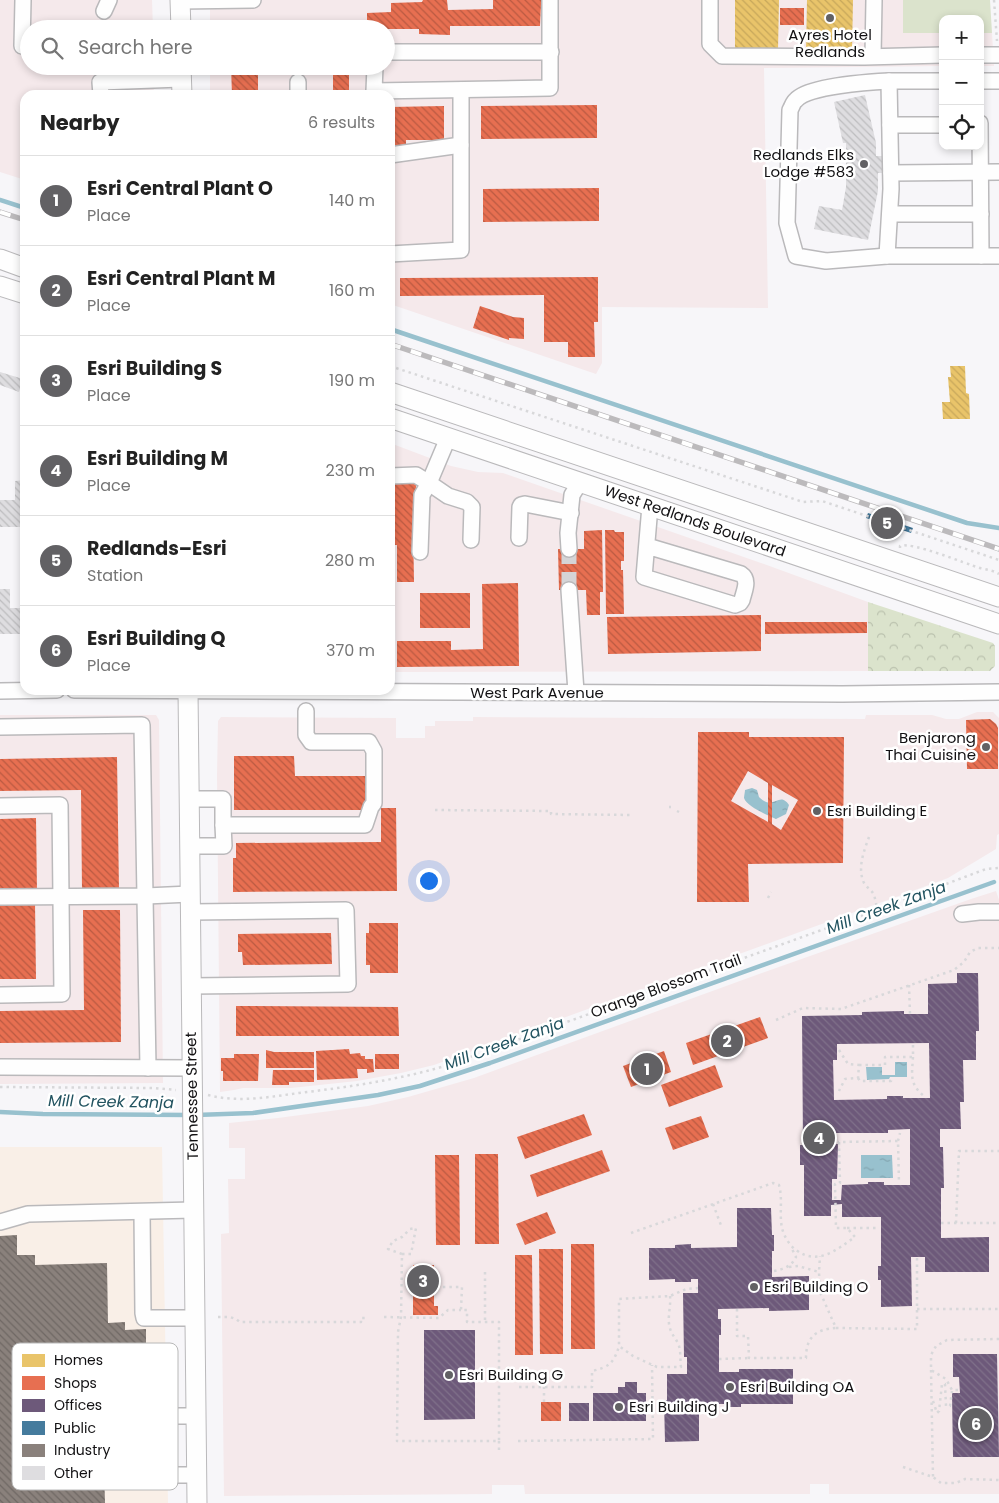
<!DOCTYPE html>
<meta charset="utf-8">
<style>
body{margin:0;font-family:Poppins,sans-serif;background:#f6f6f6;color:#222}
.controls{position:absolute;right:15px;top:15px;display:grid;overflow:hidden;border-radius:10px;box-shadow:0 2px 8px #0003}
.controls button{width:45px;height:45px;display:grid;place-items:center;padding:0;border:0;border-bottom:1px solid #e0e0e0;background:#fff;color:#222;font:25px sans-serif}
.you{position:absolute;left:428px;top:880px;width:18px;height:18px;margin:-12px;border:4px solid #fff;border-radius:50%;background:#1a73e8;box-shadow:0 0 0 8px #1a73e833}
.badge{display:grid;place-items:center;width:32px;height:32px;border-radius:50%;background:#626164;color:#fff;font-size:16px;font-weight:700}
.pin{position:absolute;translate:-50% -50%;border:2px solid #fff;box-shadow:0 1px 5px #0006}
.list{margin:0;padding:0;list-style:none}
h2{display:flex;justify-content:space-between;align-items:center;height:65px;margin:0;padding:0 20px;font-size:21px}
h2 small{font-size:16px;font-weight:400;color:#767676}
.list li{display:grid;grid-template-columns:32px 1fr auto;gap:15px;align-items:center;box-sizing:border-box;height:90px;padding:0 20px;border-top:1px solid #e0e0e0}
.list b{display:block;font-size:19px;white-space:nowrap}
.list p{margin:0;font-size:16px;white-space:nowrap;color:#767676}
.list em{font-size:16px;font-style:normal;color:#767676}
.icon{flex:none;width:28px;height:28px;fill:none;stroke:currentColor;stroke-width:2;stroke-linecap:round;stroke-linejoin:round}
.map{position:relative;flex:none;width:999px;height:1503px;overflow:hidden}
.search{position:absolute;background:#fff;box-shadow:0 2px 8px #0003;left:20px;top:20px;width:375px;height:55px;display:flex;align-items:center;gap:12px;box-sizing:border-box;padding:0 18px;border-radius:28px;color:#767676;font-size:19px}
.panel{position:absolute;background:#fff;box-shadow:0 2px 8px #0003;left:20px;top:90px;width:375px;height:605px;border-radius:15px}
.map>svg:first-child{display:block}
.commercial{fill:#f5e9eb}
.industrial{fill:#f9efe7}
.grass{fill:#dbe3cc}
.park{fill:url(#park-crowns)}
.water{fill:url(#water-ripples)}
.homes{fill:url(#homes-back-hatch)}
.shops{fill:url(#shops-back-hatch);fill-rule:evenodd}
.offices{fill:url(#offices-back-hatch);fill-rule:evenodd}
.public{fill:url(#public-back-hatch)}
.industry{fill:url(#industry-back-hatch)}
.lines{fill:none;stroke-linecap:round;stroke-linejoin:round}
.stream{stroke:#98c1ce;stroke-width:4.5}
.building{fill:url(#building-back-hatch)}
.minor-tunnel{stroke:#d5d4d6;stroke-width:15;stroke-dasharray:15 8;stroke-linecap:butt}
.minor-casing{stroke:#bab9bb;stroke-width:18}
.major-casing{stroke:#bab9bb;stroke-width:21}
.path{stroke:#d8d8da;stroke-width:2.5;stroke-dasharray:2.5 4;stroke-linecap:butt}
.minor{stroke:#fefefe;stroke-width:15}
.major{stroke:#fefefe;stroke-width:19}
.rail-casing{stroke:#bcbabc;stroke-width:5.5}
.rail{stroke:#fff;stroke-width:4;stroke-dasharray:11;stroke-linecap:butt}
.poi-dot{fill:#626164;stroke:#fff;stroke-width:2}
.labels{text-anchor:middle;stroke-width:5;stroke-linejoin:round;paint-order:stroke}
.poi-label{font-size:15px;fill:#121113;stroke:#fff;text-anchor:start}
.street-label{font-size:15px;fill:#121113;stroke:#fff}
.water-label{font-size:16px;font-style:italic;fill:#225360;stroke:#fff}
.key{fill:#fff;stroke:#b8b8b8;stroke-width:1}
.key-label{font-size:14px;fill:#121113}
</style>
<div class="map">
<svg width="999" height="1503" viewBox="0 0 999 1503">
<defs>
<pattern id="park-crowns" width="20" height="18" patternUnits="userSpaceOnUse" patternTransform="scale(1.25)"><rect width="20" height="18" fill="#dbe3cc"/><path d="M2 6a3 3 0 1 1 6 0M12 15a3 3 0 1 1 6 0" fill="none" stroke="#bbc2ae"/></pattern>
<pattern id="water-ripples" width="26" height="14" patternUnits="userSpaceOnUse" patternTransform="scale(1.25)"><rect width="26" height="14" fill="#98c1ce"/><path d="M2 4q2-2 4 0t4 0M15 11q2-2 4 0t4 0" fill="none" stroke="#82a5b0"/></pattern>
<pattern id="homes-back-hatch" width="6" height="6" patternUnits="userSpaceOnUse" patternTransform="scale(1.25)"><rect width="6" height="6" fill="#e9c46a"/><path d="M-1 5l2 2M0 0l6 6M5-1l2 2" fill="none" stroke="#c7a75b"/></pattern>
<pattern id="shops-back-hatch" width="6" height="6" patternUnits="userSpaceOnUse" patternTransform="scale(1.25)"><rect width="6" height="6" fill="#e76f51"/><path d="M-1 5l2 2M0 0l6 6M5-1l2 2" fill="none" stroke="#ba5a42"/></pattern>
<pattern id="offices-back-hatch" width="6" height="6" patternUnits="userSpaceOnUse" patternTransform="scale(1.25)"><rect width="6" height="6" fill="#6d597a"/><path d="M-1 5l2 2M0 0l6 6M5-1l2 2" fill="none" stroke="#80718a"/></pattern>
<pattern id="public-back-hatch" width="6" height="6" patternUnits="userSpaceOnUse" patternTransform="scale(1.25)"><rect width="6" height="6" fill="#457b9d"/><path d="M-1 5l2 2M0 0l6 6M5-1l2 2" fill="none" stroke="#38637f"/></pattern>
<pattern id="industry-back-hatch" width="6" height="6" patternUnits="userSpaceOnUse" patternTransform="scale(1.25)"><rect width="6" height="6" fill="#8a817c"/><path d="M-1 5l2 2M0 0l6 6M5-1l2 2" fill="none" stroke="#6f6864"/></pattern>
<pattern id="building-back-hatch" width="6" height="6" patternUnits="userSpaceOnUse" patternTransform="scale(1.25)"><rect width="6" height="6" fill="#dedde0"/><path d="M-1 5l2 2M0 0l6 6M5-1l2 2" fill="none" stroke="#bdbdbf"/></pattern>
</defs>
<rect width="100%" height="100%" fill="#f7f6f9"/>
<g class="commercial">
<path d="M0,0H152L153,29H29V66H153L154,95H25V180L0,172Z"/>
<path d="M210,0H903V33H943V66L764,68L768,308L602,307V363L596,374L390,304V95H210V66H386V29H210Z"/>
<path d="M980,33H992L994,66H980Z"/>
<path d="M390,443L451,466L478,472L503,473L761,563L868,602V671L396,672L395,597L390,596Z"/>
<path d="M977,712H993L999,718V834L997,835L996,849L948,878L434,1065L401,1073L357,1081L291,1088H243L234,1090L220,1092L217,776L218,721L221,717L396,718V738H425V726H435V721H473V717L865,719L866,715H932L946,719H959Z"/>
<path d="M0,715H156L159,720L163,1083L0,1084Z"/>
<path d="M996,891L999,900V1494H829V1484H810V1494H525L524,1485H492V1494L224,1496L221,1234L229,1233L228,1179H245V1148H229V1123L278,1118L368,1106L408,1097L474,1078L748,978L971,899Z"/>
</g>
<path class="industrial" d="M0,1147H162L168,1503H0Z"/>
<path class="grass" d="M903,0H990L992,33H980V19H943V33H903Z"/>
<path class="park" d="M868,602L993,643L995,646V666L990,671H868Z"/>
<g class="water">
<path d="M752,788L757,790L759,797C774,812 779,790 789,805L786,814L776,819C768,815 747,807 744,798C744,796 745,792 745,790Z"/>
<path d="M895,1062H907V1077H890L889,1079L867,1080L866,1067H882V1075H895Z"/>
<path d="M861,1155H892L893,1178H861Z"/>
</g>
<g class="homes">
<path d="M735,0H779L778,49H735Z"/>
<path d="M807,0H853L852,52L806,51Z"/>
<path d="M950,366H965L966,393L969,394L970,419H943L942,402H950L948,377H951Z"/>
</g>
<g class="shops">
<path d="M423,0H447L448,10L493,9V0H543V4H541L540,26H450V35L419,34V29H367V13L391,12V3L422,2Z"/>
<rect x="780" y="8" width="24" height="17"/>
<rect x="225" y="25" width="138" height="4"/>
<path d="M231,66H258V95H232Z"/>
<rect x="333" y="69" width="16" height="26"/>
<path d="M60,90L74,91V95H60Z"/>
<rect x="112" y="90" width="22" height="5"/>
<path d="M597,105V138L481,139V106Z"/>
<path d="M444,106V140H406V145H390V107Z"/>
<path d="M599,188V221L483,222V189Z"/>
<path d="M598,277V322H594L595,357H568V342H544V295L400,296V278Z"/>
<path d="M480,306L513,317L524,318V339L509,338V340L473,328Z"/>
<path d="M394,483H416L417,520H413L414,582H397V545H390V493H394Z"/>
<path d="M602,530L603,592H600V615H587L586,590H559L558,549H584V531Z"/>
<path d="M605,530H614L615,532H624V561H621V570H623L624,614H606Z"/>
<path d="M518,583L519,666L397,667V641H451V650L483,649L482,584Z"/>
<rect x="420" y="593" width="50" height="35"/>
<path d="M761,615V651L608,654L607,617Z"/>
<path d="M765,622H867V633L765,634Z"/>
<path d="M990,719L996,724L998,728V769H967L966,720Z"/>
<path d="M698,732H749V737H844L843,863L748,864L749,902H697ZM748,771L768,783V822L731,801ZM772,785L798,800L781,830L772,824Z"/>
<path d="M234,756H294L295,776H369V810H234Z"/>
<path d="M117,757L119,890L82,891L81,790L0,791V759Z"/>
<path d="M381,808H396L397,891L233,892V858H236V843L381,842Z"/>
<path d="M36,818L37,893L0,894V819Z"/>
<path d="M35,903L36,979H0V904Z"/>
<path d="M83,910H120L121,1042L0,1043V1011L84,1010Z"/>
<path d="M369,923H398V973H370V965H366V933H369Z"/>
<path d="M331,933L332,964L243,965L242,952H238V934Z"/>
<path d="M236,1006L398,1007L399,1036H236Z"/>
<path d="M760,1017L768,1038L693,1065L686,1043Z"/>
<path d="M349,1049L350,1054L360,1053L361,1056H365V1059H373L374,1072L367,1073V1069H357L358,1078L317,1080L316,1051Z"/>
<path d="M266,1050L274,1052H314V1068H266Z"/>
<path d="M664,1051L671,1072L631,1087L623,1066Z"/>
<path d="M234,1054H259L258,1081H223V1071H221V1058H234Z"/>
<rect x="375" y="1054" width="24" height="15"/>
<path d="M715,1065L723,1087L669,1107L661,1085Z"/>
<path d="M273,1070H314V1082H289V1085H272Z"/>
<path d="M584,1114L592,1135L525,1159L517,1137Z"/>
<path d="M701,1116L709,1137L673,1150L665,1128Z"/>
<path d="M602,1150L610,1171L537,1197L530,1175Z"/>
<path d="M475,1154H498L499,1244H475Z"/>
<path d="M435,1155H459L460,1245H436Z"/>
<path d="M547,1212L556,1233L525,1245L516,1224Z"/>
<path d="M571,1244H594L595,1349H571Z"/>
<path d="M539,1249H563V1354H540Z"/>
<path d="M515,1255H532L533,1355H515Z"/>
<path d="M413,1265H434V1306H438V1315H413Z"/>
<rect x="541" y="1402" width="20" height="19"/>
</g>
<g class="offices">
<path d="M957,973H978L979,1031H976V1060H963L964,1102H960L961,1129H940V1147H943L944,1188H941V1238L989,1237V1272H925V1257H911L912,1306L881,1307V1280H878V1266H881V1217H842V1204L831,1205V1216H804V1165H800V1145H803L802,1016L862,1015V1012L904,1011V1014H928V984L957,983ZM929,1043L930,1098H903V1096H887V1099L834,1100L833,1060H837V1044ZM910,1129V1185H884V1182H868V1184L842,1185L841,1200H832V1179H837L838,1144H835V1133H888V1130Z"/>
<path d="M737,1208H771L772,1235H774V1251H772V1277L809,1276V1310L769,1311V1308L718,1309V1319H721V1335H719V1372H739V1369H793V1404H741V1407H724V1404H699V1441L665,1442L664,1400H667V1374H687V1357H684L683,1293H698V1279H691V1282H675V1279L649,1280V1248H675V1245L691,1244V1248L737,1247Z"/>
<path d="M424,1330H475V1419L424,1420Z"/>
<path d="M953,1354H997L999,1457H953L952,1393H960L959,1377H953Z"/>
<path d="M625,1382H637V1393H646V1421H593V1393H618V1387H625Z"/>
<rect x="569" y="1403" width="20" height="18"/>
</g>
<path class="public" d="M868,513L913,528L911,533L866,518Z"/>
<path class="industry" d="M17,1235V1255H35V1265L107,1263L108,1323L125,1322V1330L146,1329V1363H154V1379H144V1396H132L133,1433H103L105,1503H0V1236Z"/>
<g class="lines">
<g class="stream">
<path d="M0,200L25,208"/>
<path d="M390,329L967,523L999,528"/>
<path d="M0,1112L43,1114L189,1115"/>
<path d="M196,1115L253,1113L378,1095L420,1086L490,1063L994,882"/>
</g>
</g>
<g class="building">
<path d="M865,95L876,143V156H883V173H878V191L868,240L814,229L819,206L842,210L846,187V143H843L834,102Z"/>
<path d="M0,372L23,379L19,392L0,385Z"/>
<path d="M25,480V527H0V500H15V481Z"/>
<path d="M0,589H10V608H25V634H0Z"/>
</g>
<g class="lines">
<path class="minor-tunnel" d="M569,549V590"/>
<defs>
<g id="minor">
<path d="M710,0V44L722,56L864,57L943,55"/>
<path d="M180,1L253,0"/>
<path d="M104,11L109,0"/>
<path d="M22,46L23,0"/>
<path d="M386,52H551"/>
<path d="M980,55H999"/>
<path d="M873,56L874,0"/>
<path d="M375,66L374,91L550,88V0"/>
<path d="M943,81H889L891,189L887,256H999"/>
<path d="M980,81H999"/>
<path d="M101,95L100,82L181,79"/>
<path d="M298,95V82"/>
<path d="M980,123L981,256"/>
<path d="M890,125H943"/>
<path d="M390,155L461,145"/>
<path d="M891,173L999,172"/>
<path d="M890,214H981"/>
<path d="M390,254L461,250V90"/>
<path d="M887,256L826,261L796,256L787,223L790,110C792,107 793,102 796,100C808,86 870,82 889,81"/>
<path d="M448,438L429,483L448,496L467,502L472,507L471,540"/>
<path d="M390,476L416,475L429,483L422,495L420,552"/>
<path d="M519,538L520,507L521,505L525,504L571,513"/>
<path d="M647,546L741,574C750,580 744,591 742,600L740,603L735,605L644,577L650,506"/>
<path d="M569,549L568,533L572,495L580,482"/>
<path d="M569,590L576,692"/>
<path d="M74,690L842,694L999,692"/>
<path d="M0,691L57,690"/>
<path d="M0,727L142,725L148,1068"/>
<path d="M190,799H223V825H365L371,807L374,803V751L369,742H311L306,735V711"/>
<path d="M0,806L60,805L62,994L0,995"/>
<path d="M190,846H224L223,825"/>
<path d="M0,897L146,896L190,894"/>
<path d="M191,912L346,910L348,984L191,986"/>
<path d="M962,914L979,912H999"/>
<path d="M0,1067L192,1068"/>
<path d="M142,1212L143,1313L144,1318H194"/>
<path d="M0,1222L28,1214L193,1210"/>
<path d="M196,1416H154V1475H196"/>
</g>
<g id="major">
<path d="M180,0L181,29"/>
<path d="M181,66L182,95"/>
<path d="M0,259L25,268"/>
<path d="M0,286L25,294"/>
<path d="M390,392L999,597"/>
<path d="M390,418L999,624"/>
<path d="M188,690L197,1503"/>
</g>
</defs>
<use href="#minor" class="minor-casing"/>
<use href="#major" class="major-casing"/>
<g class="path">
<path d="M994,0L997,41"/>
<path d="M390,366L803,502L822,501L999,560"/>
<path d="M900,548V546C911,541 966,564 980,568C987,570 993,570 999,574"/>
<path d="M669,807H671"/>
<path d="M435,810L551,811V814L631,815"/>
<path d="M677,811L679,812"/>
<path d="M869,837C864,851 857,868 864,883C867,888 872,890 874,895C876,901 876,907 879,914"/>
<path d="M768,898L771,892"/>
<path d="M909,985L910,1014"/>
<path d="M776,1020L803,1008L841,1009L954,970L964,962L970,952L978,948H999"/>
<path d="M839,1050L848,1064L859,1065L858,1078L845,1079L839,1091"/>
<path d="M913,1057C912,1074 909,1084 924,1096"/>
<path d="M859,1065H885V1057H913V1043"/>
<path d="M858,1078L860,1081H891V1078"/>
<path d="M0,1087L154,1088L176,1090"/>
<path d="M208,1095C239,1103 269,1097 299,1093C349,1087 397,1080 445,1066L877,910L986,869L999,868"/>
<path d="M898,1141L900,1133"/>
<path d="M713,1204L722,1228"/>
<path d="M941,1223H999"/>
<path d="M956,1223L959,1151H999"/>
<path d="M847,1228H878"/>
<path d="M631,1233L773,1183L779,1185C783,1199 779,1214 782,1228C784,1236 789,1245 796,1250C818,1266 836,1250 855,1237L847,1228H836L835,1184L840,1183L839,1142L898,1141L899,1183"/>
<path d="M402,1254H411L416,1228L410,1229L402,1237L393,1241L388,1249L402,1254L401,1317L398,1332L397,1441H499V1322H467V1310H461L462,1287H439"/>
<path d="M789,1267L798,1266L819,1272"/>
<path d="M774,1271C784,1269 792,1266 796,1257L792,1249"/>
<path d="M485,1272V1322"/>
<path d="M670,1296C671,1305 668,1314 669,1324C671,1336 676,1337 679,1346C681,1353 680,1360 681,1367H657L633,1356L619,1346V1299L670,1296L686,1289L698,1288"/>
<path d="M737,1309V1336H748L749,1358H806C806,1337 816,1329 836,1328L820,1292L819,1272L820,1256"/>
<path d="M917,1309H999"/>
<path d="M218,1317H230L236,1319L240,1322H361V1318H365"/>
<path d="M384,1317L439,1318L448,1310H461"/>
<path d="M836,1328L917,1329V1257"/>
<path d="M719,1359L749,1358"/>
<path d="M931,1370L933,1477"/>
<path d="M519,1387H592V1371C609,1367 614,1363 619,1346"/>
<path d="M958,1390H952L946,1379L931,1370V1355L936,1346L947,1340L999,1339"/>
<path d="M933,1401L937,1413L939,1411L942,1384H945L946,1406H950L952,1391"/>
<path d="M544,1402V1387"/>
<path d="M499,1441V1454"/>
<path d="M518,1441L653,1439L652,1365"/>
<path d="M903,1467L933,1477L941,1483H956L965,1479L999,1480"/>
</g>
<use href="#minor" class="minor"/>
<use href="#major" class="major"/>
<defs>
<g id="rail">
<path d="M0,212L25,220"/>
<path d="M390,344L999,549"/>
</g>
</defs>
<use href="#rail" class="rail-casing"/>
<use href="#rail" class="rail"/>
</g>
<g class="poi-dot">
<circle cx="830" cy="18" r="5"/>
<circle cx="864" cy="164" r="5"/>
<circle cx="986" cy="747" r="5"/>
<circle cx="817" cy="811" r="5"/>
<circle cx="754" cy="1287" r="5"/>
<circle cx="449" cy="1375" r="5"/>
<circle cx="730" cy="1387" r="5"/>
<circle cx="619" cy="1407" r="5"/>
</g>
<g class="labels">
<g class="poi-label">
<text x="830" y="40" text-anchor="middle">Ayres Hotel<tspan x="830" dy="17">Redlands</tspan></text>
<text x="854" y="160" text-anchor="end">Redlands Elks<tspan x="854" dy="17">Lodge #583</tspan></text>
<text x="976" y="743" text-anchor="end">Benjarong<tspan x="976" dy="17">Thai Cuisine</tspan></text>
<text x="827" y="816">Esri Building E</text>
<text x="764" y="1292">Esri Building O</text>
<text x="459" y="1380">Esri Building G</text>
<text x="740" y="1392">Esri Building OA</text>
<text x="629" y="1412">Esri Building J</text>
</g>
<g class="street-label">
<text transform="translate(695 521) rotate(19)" y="5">West Redlands Boulevard</text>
<text x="537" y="698">West Park Avenue</text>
<text transform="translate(666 986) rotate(-20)" y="5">Orange Blossom Trail</text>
<text transform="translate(192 1096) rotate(-91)" y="5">Tennessee Street</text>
</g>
<g class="water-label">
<text transform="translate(886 907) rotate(-20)" y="6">Mill Creek Zanja</text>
<text transform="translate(504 1043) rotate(-20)" y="6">Mill Creek Zanja</text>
<text transform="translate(111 1101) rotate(1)" y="6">Mill Creek Zanja</text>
</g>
</g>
<rect x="12" y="1343" width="166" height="147" rx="8" class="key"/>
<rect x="22" y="1354" width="23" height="13" fill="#e9c46a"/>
<rect x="22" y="1376" width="23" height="14" fill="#e76f51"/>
<rect x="22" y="1399" width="23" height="13" fill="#6d597a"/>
<rect x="22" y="1421" width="23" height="14" fill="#457b9d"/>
<rect x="22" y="1444" width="23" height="13" fill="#8a817c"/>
<rect x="22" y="1466" width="23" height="14" fill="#dedde0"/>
<g class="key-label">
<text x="54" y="1365">Homes</text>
<text x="54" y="1388">Shops</text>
<text x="54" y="1410">Offices</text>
<text x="54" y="1433">Public</text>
<text x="54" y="1455">Industry</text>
<text x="54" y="1478">Other</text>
</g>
</svg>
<div class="controls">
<button>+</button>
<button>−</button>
<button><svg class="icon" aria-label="locate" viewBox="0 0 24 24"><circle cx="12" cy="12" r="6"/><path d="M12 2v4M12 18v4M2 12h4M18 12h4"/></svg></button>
</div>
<div class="you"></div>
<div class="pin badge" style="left:647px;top:1069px">1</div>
<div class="pin badge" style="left:727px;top:1041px">2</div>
<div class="pin badge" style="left:423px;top:1281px">3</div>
<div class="pin badge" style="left:819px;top:1138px">4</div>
<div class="pin badge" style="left:887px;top:523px">5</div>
<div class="pin badge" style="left:976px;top:1424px">6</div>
<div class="search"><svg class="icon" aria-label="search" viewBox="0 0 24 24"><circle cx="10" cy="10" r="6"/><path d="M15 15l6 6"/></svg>Search here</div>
<section class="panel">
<h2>Nearby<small>6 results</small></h2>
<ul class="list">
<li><span class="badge">1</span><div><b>Esri Central Plant O</b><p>Place</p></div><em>140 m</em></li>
<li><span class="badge">2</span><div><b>Esri Central Plant M</b><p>Place</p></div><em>160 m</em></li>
<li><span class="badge">3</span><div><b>Esri Building S</b><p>Place</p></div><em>190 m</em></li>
<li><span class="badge">4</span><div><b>Esri Building M</b><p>Place</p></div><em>230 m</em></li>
<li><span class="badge">5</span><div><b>Redlands–Esri</b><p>Station</p></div><em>280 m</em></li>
<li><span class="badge">6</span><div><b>Esri Building Q</b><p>Place</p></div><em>370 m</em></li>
</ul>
</section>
</div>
